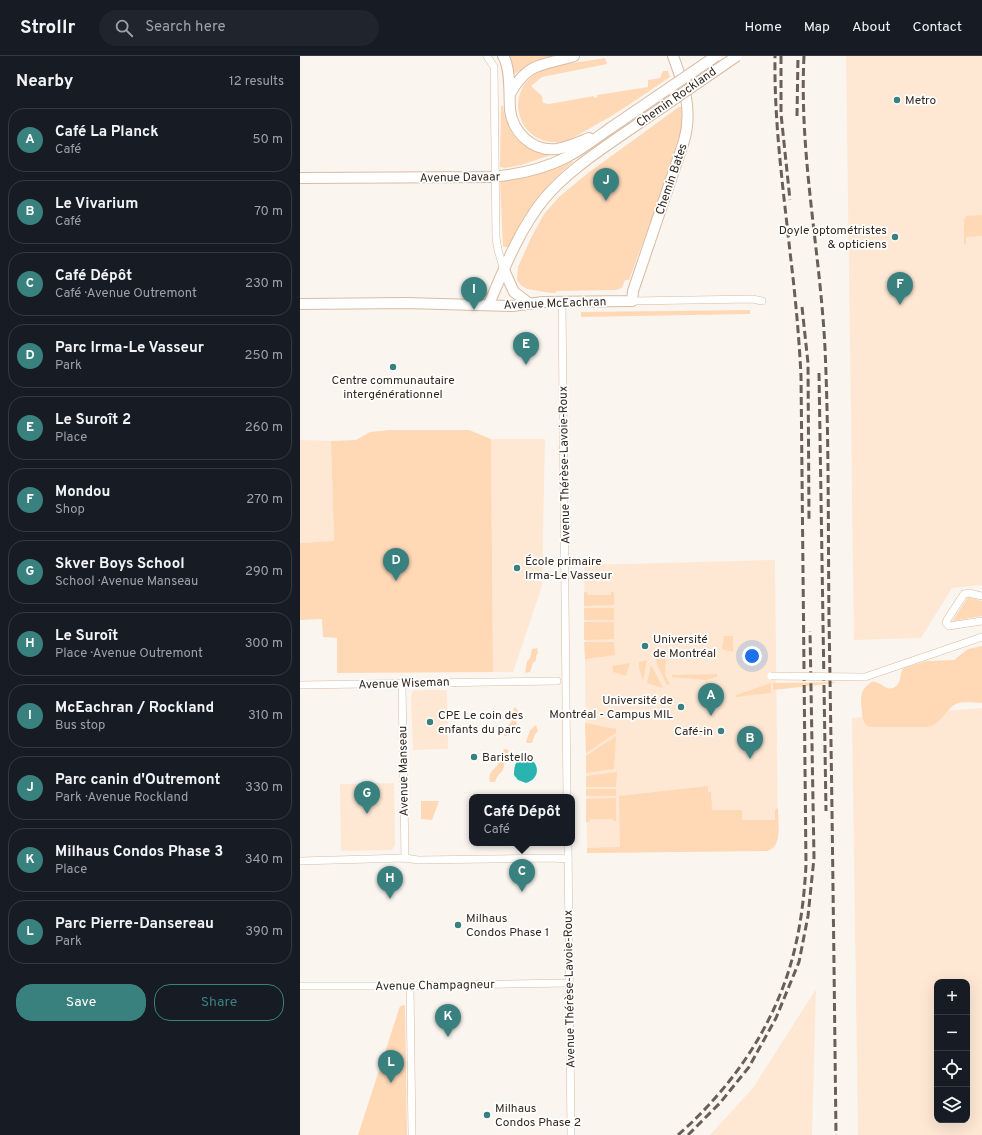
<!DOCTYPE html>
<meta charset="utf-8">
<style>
body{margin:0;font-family:Overpass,sans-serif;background:#20242c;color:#f1f3f6}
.controls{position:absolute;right:12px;bottom:12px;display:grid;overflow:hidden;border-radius:8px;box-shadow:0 4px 16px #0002}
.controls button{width:36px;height:36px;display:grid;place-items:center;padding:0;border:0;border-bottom:1px solid #363941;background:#171b24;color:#f1f3f6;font:20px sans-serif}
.you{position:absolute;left:452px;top:600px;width:14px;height:14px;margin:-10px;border:3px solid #fff;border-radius:50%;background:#1a73e8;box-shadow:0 0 0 6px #1a73e833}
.badge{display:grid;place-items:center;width:26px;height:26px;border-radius:50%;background:#39817f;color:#fff;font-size:13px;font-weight:700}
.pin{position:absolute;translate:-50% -33px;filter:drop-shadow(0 1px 2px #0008)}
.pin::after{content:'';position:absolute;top:21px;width:14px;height:12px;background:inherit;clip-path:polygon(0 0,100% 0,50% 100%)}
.popup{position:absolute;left:169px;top:738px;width:106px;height:52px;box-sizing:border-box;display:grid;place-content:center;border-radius:8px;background:#171b24;filter:drop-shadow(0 1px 3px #0005);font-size:13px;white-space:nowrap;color:#9ea1a6}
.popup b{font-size:15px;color:#f1f3f6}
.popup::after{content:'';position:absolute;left:50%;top:100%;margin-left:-8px;border:8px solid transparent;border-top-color:#171b24}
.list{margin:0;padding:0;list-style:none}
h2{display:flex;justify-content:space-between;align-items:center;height:52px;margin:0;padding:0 16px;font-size:17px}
h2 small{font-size:13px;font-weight:400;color:#9ea1a6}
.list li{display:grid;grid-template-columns:26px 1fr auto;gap:12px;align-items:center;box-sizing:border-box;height:64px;margin:0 8px 8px;padding:0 8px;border:1px solid #363941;border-radius:16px}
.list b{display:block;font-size:15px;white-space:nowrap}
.list p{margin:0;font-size:13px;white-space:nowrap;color:#9ea1a6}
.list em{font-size:13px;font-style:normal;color:#9ea1a6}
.actions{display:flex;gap:8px;padding:12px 16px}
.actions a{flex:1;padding:9px 0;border:1px solid #39817f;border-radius:16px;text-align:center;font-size:14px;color:#39817f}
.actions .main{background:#39817f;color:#fff}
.icon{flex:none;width:22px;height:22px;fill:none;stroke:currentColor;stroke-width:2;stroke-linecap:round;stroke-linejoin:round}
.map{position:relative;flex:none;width:682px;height:1079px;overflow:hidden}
header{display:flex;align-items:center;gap:24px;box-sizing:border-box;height:56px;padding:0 20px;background:#171b24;border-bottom:1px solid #363941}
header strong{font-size:19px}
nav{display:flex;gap:22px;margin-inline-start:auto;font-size:14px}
.search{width:280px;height:36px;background:#20242c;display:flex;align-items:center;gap:10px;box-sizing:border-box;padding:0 14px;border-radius:22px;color:#9ea1a6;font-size:15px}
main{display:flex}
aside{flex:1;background:#171b24}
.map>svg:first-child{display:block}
.built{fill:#fee8d4;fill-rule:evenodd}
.green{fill:#ffd8b6}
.water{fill:#2ab4b0}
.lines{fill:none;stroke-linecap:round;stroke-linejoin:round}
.street-casing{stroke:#d9bba2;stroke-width:8}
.secondary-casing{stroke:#d9bba2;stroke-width:12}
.street{stroke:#fff;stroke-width:7}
.secondary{stroke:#fff;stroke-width:10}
.rail{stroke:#695f57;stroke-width:3;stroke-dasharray:8 4;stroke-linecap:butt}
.street-bridge-casing{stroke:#d9bba2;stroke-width:8;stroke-linecap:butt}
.secondary-bridge-casing{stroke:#d9bba2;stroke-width:12;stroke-linecap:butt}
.street-bridge{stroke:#fff;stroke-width:7}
.secondary-bridge{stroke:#fff;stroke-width:10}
.poi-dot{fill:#39817f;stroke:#fff;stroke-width:1.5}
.labels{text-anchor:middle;stroke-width:3.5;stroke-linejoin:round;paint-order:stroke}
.street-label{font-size:12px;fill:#34291f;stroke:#fff}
.poi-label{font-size:12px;fill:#34291f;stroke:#fff;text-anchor:start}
</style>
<header>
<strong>Strollr</strong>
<div class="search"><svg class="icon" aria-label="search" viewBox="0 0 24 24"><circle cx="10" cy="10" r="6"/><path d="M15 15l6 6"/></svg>Search here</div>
<nav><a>Home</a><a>Map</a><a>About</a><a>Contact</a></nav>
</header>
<main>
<aside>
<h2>Nearby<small>12 results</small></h2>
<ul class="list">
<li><span class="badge">A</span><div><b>Café La Planck</b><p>Café</p></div><em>50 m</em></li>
<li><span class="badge">B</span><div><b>Le Vivarium</b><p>Café</p></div><em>70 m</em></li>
<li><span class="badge">C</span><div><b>Café Dépôt</b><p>Café · Avenue Outremont</p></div><em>230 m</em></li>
<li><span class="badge">D</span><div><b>Parc Irma-Le Vasseur</b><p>Park</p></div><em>250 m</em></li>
<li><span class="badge">E</span><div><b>Le Suroît 2</b><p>Place</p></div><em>260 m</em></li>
<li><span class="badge">F</span><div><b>Mondou</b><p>Shop</p></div><em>270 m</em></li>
<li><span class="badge">G</span><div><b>Skver Boys School</b><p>School · Avenue Manseau</p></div><em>290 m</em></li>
<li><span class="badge">H</span><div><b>Le Suroît</b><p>Place · Avenue Outremont</p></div><em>300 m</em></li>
<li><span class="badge">I</span><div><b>McEachran / Rockland</b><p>Bus stop</p></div><em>310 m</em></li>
<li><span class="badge">J</span><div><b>Parc canin d'Outremont</b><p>Park · Avenue Rockland</p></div><em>330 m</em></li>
<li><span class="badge">K</span><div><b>Milhaus Condos Phase 3</b><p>Place</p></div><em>340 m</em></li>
<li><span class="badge">L</span><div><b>Parc Pierre-Dansereau</b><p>Park</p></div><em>390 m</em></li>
</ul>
<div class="actions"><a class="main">Save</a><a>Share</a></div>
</aside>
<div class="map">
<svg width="682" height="1079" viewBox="0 0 682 1079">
<rect width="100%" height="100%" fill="#fbf5f0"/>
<g class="built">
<path d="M546,0H682V529L652,532L621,582L554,584Z"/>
<path d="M191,383H245L242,530L213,616H193Z"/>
<path d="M0,384L31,385L34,485L0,487Z"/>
<path d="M475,504L478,783L475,791L467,795L287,797L284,509Z"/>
<path d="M116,634H147L148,693L113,694L111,640L113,635Z"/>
<path d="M682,652V1079H558L552,662ZM637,926H667V1064H637Z"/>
<path d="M94,727L95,789L92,794L41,795L40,728Z"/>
<path d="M516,933L512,1079H410L453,1032Z"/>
</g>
<g class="green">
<path d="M208,0H257L233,6L213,19L211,8Z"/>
<path d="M305,2L307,8L242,21L231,30L242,40L243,47L249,48L294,40V42L297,41V39L348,31V24L360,22L363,15H368L370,21C342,40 315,59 285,75C278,79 269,85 261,86C221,91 202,41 235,18C247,9 289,5 305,2Z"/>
<path d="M201,50H203C205,70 215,88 236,95C241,97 249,96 254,98L221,109L205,112L200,111Z"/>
<path d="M379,51H382L381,74L353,159L329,224H325L322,232L316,234L256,235V237C250,237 245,236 239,235C229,233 223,234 217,224L218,211L231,182L244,158L259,141L288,117Z"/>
<path d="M271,103L273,106C244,129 224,158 209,191H203L200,125Z"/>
<path d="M682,159V180L666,181V188H664V164L666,160Z"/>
<path d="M450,254V258L281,261V256Z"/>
<path d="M90,374H169L191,383L193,616L37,617V582L23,581L22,563L0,564V487L34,485L31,385L56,384L70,376Z"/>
<path d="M284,536H287L288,539H311V536H314V549L284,550Z"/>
<path d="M668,541L682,545V560L653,565V564Z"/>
<rect x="284" y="552" width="30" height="12"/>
<path d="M284,566H314V583L284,584Z"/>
<path d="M424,580H433V596L422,593Z"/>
<path d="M284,586H314L315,599L285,603Z"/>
<path d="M682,590V647C674,647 663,645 656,648C645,654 641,668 628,671H569C563,667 562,662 562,655C561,645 559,635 569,628C571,626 572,625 575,626C582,627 589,638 597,629C602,624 599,616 604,612L626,605L654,604L668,593Z"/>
<path d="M237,592L238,597L236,600V604L233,607L230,616L225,617L227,605L230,602L232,593Z"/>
<path d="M366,600L365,619L370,628L367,629L357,609L356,602Z"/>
<path d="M347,604L343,625L339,612V606Z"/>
<path d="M330,607L326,620L313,616L312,610Z"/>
<path d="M351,609L352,610L363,632L347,627Z"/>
<path d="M417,618V621L406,624L372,621V619Z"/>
<path d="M535,626V627L473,634V627Z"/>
<path d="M471,627V637L436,641V639Z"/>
<path d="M215,651L219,656L216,664L217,668L215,671L211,673L210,679L205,680L204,679L205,672L211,666L214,652Z"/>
<path d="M285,667L316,673V677L286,697Z"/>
<path d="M236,669L238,675L235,678L232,687H227L226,686L230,674Z"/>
<path d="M316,680L314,713L286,717V700Z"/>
<path d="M204,693L209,694L205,705L203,714L197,721L195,726H190C187,718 193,714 198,709L199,704Z"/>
<path d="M317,716L316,731H286V720Z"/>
<path d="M408,730V736H411L412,754H442V764H475V754L478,752C478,765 483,790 467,795L287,797V792L320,791L319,740Z"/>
<rect x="286" y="733" width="30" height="7"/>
<path d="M316,742V765H313V763H290L289,766H286V743Z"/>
<path d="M121,745H139L132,764L121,763Z"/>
<path d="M105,949L107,1079H58L100,950Z"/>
</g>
<path class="water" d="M223,701C240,703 242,722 226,727L218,724L214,719C214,711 215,704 223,701Z"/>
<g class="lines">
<defs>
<g id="street">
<path d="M187,0L194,11L196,182L198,194L204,214"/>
<path d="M332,245L452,243L462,245"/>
<path d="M262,246L267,741"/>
<path d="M682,540L669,537L664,538L647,564L646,567L649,570L682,565"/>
<path d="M565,621L682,581"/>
<path d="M102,628L105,802"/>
<path d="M0,629L257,625"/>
<path d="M268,787L271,1079"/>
<path d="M0,805L105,802L118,804L252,802L268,803"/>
<path d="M0,930H103L269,927"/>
<path d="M110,930L112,1079"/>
</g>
<g id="secondary">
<path d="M203,0C211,12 209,40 210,54C213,77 233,96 257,93C268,91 279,86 289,82"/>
<path d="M210,38C228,5 243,10 274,0"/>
<path d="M0,122L190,121C216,119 241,114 265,102C281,94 295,83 309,73"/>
<path d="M204,214L214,236L230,248"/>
<path d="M0,248L107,247L212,250L243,246L332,245L333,235L384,85C393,53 384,30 373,0"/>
<path d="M189,248C204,213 219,174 244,143C264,119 290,101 316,83"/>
</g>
</defs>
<use href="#street" class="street-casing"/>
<use href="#secondary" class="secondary-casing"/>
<use href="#street" class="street"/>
<use href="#secondary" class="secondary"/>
<g class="rail">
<path d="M481,0V58L490,144"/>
<path d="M504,0C499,98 520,194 525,292C529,382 528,473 529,563C532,735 534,907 536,1079"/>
<path d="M497,60L498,0"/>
<path d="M502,251L508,307L509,465"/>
<path d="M519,317L526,755"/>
<path d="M378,1079C427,1036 466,982 487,920C499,884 504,847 506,809L501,320C499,279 495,237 490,196C483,131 474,66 475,0"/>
<path d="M388,1079L420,1047L449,1011L476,962L499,906L508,860L514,802L510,575"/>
</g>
<defs>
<path id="street-bridge" d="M471,620L565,621"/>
<g id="secondary-bridge">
<path d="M309,73L416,0"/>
<path d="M316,83L437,0"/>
</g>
</defs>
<use href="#street-bridge" class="street-bridge-casing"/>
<use href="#secondary-bridge" class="secondary-bridge-casing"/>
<use href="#street-bridge" class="street-bridge"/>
<use href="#secondary-bridge" class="secondary-bridge"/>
</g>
<g class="poi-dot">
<circle cx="597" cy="44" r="4"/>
<circle cx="595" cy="181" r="4"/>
<circle cx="93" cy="311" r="4"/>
<circle cx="217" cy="512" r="4"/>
<circle cx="345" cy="590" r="4"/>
<circle cx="381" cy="651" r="4"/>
<circle cx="130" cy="666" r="4"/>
<circle cx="421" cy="675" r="4"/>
<circle cx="174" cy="701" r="4"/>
<circle cx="158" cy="869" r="4"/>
<circle cx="187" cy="1059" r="4"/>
</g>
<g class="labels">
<g class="street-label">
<text transform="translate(376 41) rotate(-35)" y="4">Chemin Rockland</text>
<text transform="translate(160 121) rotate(-1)" y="4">Avenue Davaar</text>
<text transform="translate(371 123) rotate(-71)" y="4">Chemin Bates</text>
<text transform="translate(255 247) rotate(-2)" y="4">Avenue McEachran</text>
<text transform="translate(264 409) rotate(-91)" y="4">Avenue Thérèse-Lavoie-Roux</text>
<text transform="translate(104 627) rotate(-2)" y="4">Avenue Wiseman</text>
<text transform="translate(103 715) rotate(-91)" y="4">Avenue Manseau</text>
<text transform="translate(135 929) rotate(-1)" y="4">Avenue Champagneur</text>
<text transform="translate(269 933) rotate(-91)" y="4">Avenue Thérèse-Lavoie-Roux</text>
</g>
<g class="poi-label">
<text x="605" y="48">Metro</text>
<text x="587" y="178" text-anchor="end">Doyle optométristes<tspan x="587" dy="14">&amp; opticiens</tspan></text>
<text x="93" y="328" text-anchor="middle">Centre communautaire<tspan x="93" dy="14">intergénérationnel</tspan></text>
<text x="225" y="509">École primaire<tspan x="225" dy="14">Irma-Le Vasseur</tspan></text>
<text x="353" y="587">Université<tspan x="353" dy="14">de Montréal</tspan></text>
<text x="373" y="648" text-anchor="end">Université de<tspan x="373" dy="14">Montréal - Campus MIL</tspan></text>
<text x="138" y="663">CPE Le coin des<tspan x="138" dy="14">enfants du parc</tspan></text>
<text x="413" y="679" text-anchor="end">Café-in</text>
<text x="182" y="705">Baristello</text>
<text x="166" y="866">Milhaus<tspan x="166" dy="14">Condos Phase 1</tspan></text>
<text x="195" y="1056">Milhaus<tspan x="195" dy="14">Condos Phase 2</tspan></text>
</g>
</g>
</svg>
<div class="controls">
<button>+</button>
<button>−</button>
<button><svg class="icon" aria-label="locate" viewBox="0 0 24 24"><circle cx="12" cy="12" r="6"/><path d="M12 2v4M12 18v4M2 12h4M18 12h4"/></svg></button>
<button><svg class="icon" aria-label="layers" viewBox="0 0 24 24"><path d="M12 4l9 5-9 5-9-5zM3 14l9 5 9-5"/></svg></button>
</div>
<div class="you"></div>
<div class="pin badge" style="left:411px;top:660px">A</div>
<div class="pin badge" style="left:450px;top:703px">B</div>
<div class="pin badge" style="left:222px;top:836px">C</div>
<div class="popup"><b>Café Dépôt</b>Café</div>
<div class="pin badge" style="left:96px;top:525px">D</div>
<div class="pin badge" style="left:226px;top:309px">E</div>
<div class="pin badge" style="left:600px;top:249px">F</div>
<div class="pin badge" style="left:67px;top:758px">G</div>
<div class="pin badge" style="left:90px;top:843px">H</div>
<div class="pin badge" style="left:174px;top:254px">I</div>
<div class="pin badge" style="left:306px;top:145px">J</div>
<div class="pin badge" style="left:148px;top:981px">K</div>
<div class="pin badge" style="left:91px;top:1027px">L</div>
</div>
</main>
